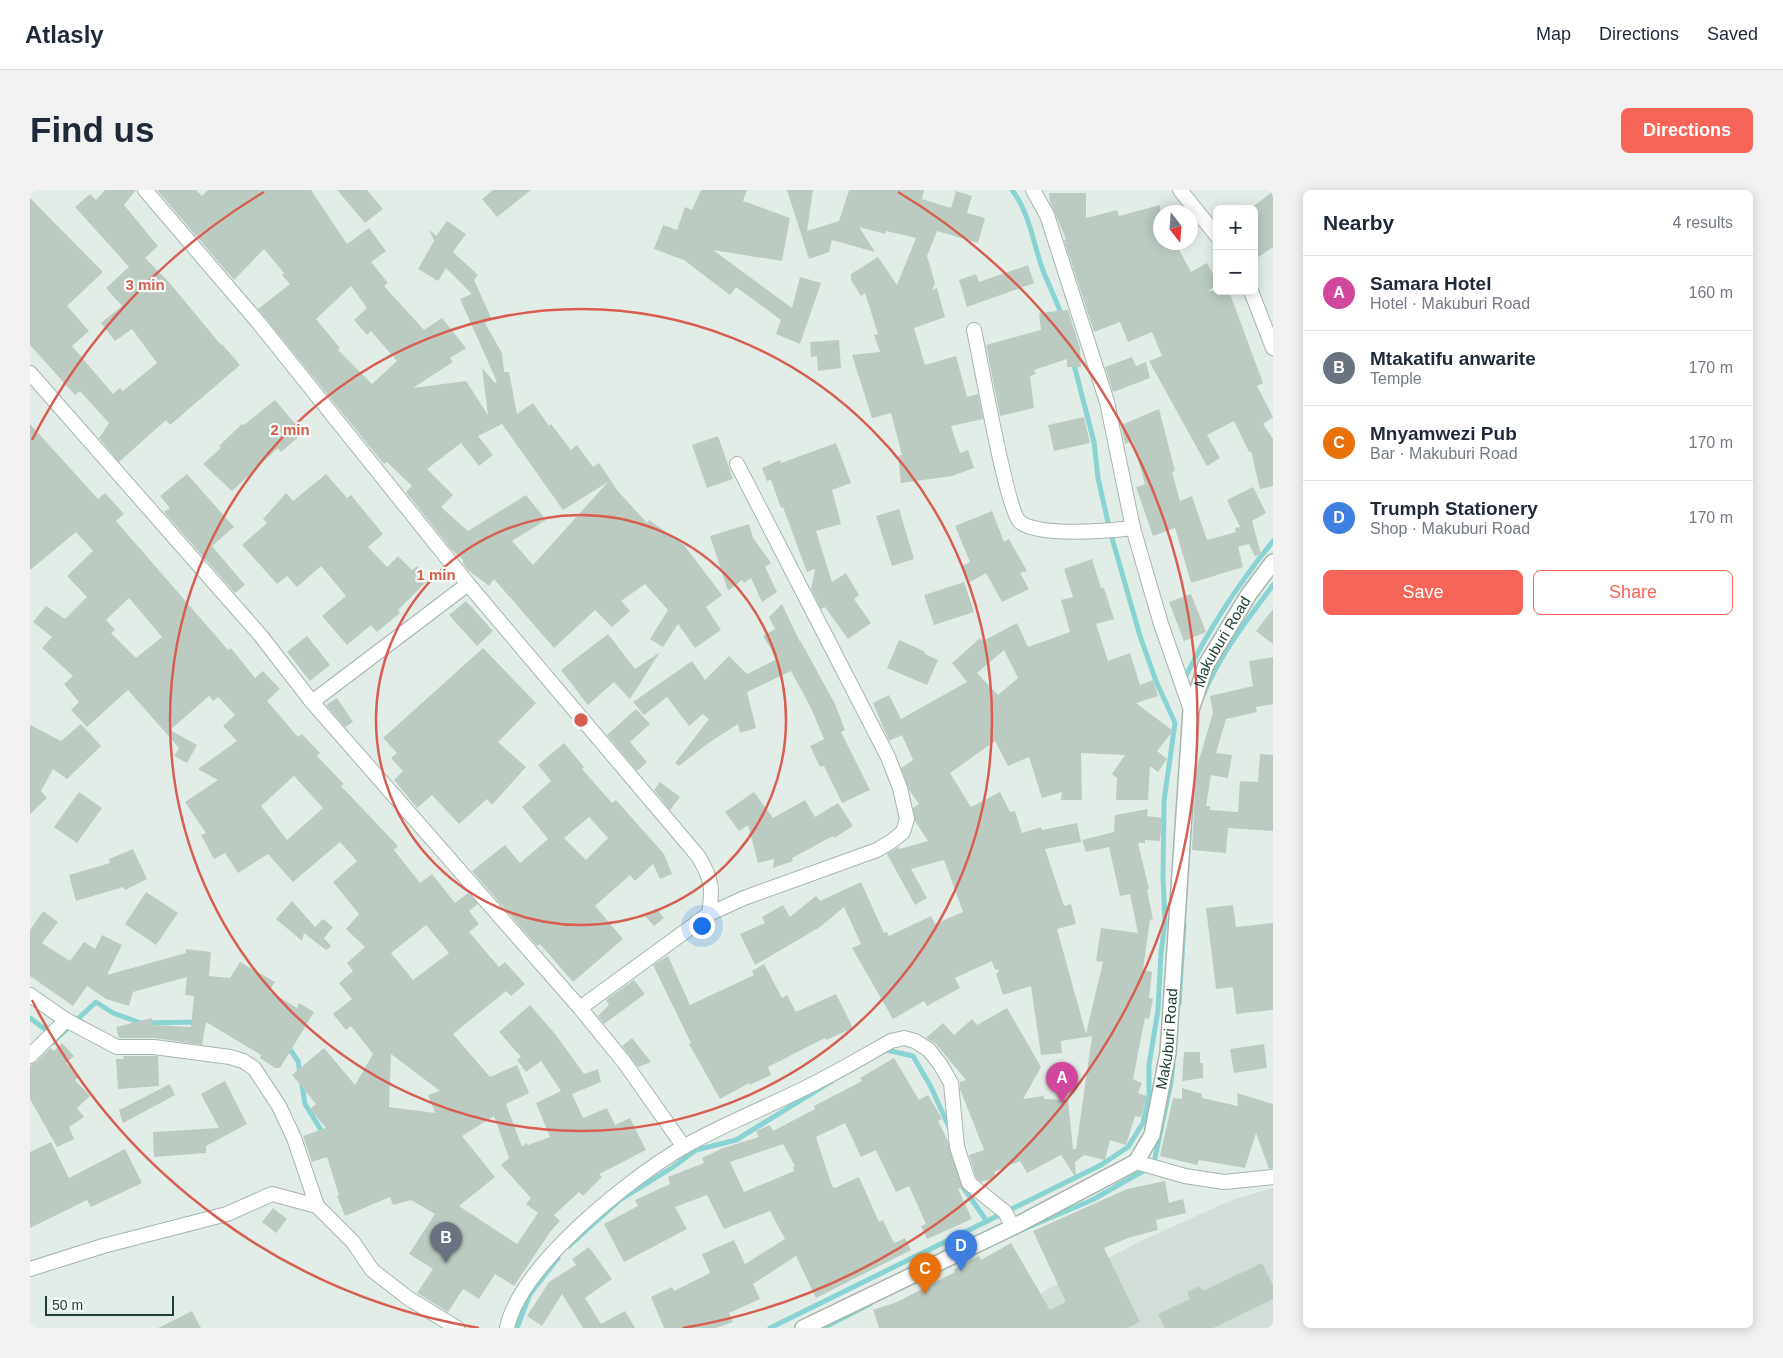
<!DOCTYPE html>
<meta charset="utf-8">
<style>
body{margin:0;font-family:Arial,sans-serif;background:#f2f2f3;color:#1f2937}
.controls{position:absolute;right:15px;top:15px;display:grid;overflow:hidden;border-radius:8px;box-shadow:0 2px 12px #0003}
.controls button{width:45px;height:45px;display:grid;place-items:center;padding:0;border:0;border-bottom:1px solid #e0e1e3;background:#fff;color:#1f2937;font:25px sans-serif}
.compass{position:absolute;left:1123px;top:15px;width:45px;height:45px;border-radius:50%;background:#fff;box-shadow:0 2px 12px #0003;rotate:163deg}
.scale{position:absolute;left:15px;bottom:12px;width:129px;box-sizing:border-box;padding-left:5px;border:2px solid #224033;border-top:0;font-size:14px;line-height:18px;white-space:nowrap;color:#224033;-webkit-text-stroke:4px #f4faf6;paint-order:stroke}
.you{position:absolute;left:671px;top:735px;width:18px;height:18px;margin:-12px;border:4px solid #fff;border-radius:50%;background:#1a73e8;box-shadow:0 0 0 8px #1a73e833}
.badge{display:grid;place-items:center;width:32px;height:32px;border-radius:50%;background:#f76458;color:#fff;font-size:16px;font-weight:700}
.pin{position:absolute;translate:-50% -41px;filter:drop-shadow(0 1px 2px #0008)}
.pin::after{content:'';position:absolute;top:26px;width:18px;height:15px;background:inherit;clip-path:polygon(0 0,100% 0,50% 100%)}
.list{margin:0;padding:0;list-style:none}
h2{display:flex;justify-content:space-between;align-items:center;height:65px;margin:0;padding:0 20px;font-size:21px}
h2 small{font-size:16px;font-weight:400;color:#747a83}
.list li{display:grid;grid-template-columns:32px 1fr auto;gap:15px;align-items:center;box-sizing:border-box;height:75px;padding:0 20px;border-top:1px solid #e0e1e3}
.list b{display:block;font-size:19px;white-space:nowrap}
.list p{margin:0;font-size:16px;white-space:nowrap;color:#747a83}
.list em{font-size:16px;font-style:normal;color:#747a83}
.actions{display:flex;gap:10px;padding:15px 20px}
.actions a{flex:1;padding:11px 0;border:1px solid #f76458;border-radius:8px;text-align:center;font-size:18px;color:#f76458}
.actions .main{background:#f76458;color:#fff}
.map{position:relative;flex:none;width:1243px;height:1138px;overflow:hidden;border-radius:8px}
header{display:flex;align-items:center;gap:30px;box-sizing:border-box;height:70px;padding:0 25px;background:#fff;border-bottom:1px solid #e0e1e3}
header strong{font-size:24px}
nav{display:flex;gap:28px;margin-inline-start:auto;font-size:18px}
.intro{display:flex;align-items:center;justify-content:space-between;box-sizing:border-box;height:120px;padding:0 30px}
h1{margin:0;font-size:35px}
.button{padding:12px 22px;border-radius:8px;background:#f76458;color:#fff;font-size:18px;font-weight:700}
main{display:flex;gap:30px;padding:0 30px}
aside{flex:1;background:#fff;border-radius:8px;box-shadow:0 2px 12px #0003}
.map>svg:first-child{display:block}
.built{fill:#d1ddd6}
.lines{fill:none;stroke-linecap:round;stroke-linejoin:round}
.stream{stroke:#89d4d3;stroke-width:5}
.building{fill:#bbcbc2;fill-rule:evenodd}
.minor-casing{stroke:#a5b6ad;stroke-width:16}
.tertiary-casing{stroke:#a5b6ad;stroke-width:18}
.minor{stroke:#fff;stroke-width:14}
.tertiary{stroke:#fff;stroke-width:15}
.ring{fill:none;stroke:#d75f52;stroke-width:2.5}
.labels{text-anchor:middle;stroke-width:4.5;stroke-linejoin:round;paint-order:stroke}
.street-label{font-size:15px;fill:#224033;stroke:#f4faf6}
.centre{fill:#d75f52;stroke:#f4faf6;stroke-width:2.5}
.ring-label{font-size:15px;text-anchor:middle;font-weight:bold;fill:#d75f52;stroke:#f4faf6;stroke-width:4.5;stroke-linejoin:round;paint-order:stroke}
</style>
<header>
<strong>Atlasly</strong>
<nav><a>Map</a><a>Directions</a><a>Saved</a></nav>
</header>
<div class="intro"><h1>Find us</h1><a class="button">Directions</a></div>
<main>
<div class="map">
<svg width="1243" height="1138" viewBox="0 0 1243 1138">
<rect width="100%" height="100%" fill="#e3ede7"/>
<path class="built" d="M1243,998V1138H943L1117,1048L1202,1010Z"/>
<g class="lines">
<g class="stream">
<path d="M982,0C1001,25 1003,55 1014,83C1020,98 1027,111 1032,127"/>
<path d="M1156,486C1179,438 1210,392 1243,351"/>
<path d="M1174,503C1191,463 1217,430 1243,395"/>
<path d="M1149,814L1154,735"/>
<path d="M0,828L20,843"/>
<path d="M22,853L66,812L83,823L111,833L167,832"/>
<path d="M257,855L268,871L275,914L294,945"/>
<path d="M853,862L856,860L883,866L901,897L919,937"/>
<path d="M930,976L925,986L956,1030"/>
<path d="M994,1039L1062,1010L1122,976L1123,977L1141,893L1143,875"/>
<path d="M539,1056L590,1010L643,977L666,960L706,950L802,891"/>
<path d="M487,1138L500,1104L528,1068"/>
<path d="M740,1138L1071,975L1098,957L1113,933L1119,906V875L1128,820L1131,763L1135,732L1133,687L1134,611L1145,533L1126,491L1110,446L1080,341L1068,288L1064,252L1043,171"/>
<path d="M793,1138L840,1114"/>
</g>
</g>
<g class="building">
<path d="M75,0H106L94,15L128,56L115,68L138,91L191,155L192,154L210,175L140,235L136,230L89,272L69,248L79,233L50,201L45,205L0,155V8L73,82L37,116L59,141L42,156L83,204L90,198L93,201L127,173L102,139L85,151L71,133L92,116L76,98L99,77L45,17L60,4L66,10Z"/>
<path d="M127,0H166L172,6L178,0H281L317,54L339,38L356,61L341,72L358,93L354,96L394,140L412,128L436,158L420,168L423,172L383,198L436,191L458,225L452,178L465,193L467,192L430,109L442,104L416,78L408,91L388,79L404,51L399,39L406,46L417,31L436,44L423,62L448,85L444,90L462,130L455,133L472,163L474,182H479L487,224L503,213L519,236L521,234L541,260L547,255L563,277L569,273L587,300L617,333L619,330L654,355L692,405L676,417L691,440L665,458L648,434L633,457L620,449L638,420L615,394L591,411L600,421L582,437L565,420L524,458L464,389L459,396L438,380L433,373V370L421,359L376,302L382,296L357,272L354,274L349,268L228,119L260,94L252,85L254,83L234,59L204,90ZM321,96L337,118L324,130L337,145L341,141L367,171L342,194L308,160L310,158L286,129ZM472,234L533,320L578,292L503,375L482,351L516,330L496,305L438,341L411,317L423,305L397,279L431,253L449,276L463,265L448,246Z"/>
<path d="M307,0H337L353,19L335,33Z"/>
<path d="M463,0H501L467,27L452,9Z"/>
<path d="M671,0H717L713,11L760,28L752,71L683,60L762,118L770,87L791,93L770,154L746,144L751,130L706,97L700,105L654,70L624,59L633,35L647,40L655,17L662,20Z"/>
<path d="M757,0H783L777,41L809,31L819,0H894L892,9L921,18L926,1L942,6L937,23L955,28L948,53L907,41L897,66L905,93L902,100L907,98L915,127L884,138L895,175L926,166L937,207L948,204L953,229L921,236L930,263L938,260L944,278L922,286L871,293L868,266L872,265L861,223L842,228L822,165L850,162L844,145L848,144L835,103L831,106L821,90V84L848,67L867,95L886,48L856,41L855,44L829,37L845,62L802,50L799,62L779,69Z"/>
<path d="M1243,1V57L1224,70V16Z"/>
<path d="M1019,3H1056V28L1087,20L1089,26L1130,15V52H1145L1161,82L1177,73L1187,92V95L1178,101H1199L1233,193L1227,196L1243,227L1233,234L1243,249V296L1230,299L1221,261L1219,262L1204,231L1177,245L1190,268L1177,276L1119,171L1132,166L1122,142L1098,152L1090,132L1064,142L1034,50L1036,49L1020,12Z"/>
<path d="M998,75L1004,93L937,117L929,90L946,84L949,92Z"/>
<path d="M1038,120L1050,158L1051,177H1037V169L1004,180L1006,184L1000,186L1004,218L970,226L956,155L1011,140L1009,123Z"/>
<path d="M809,150L811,178L788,181L787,166L781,167L780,152Z"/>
<path d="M1102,167L1106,176L1116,172L1120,188L1083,202L1075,177Z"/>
<path d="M245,210L273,243L251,262L248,258L202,301L173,274L191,258L189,256L212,234L214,235Z"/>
<path d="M1129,219L1145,281L1142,282L1150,311L1162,306L1177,350L1206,342L1205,338L1210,337L1197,310L1223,297L1236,323L1222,331L1231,364L1225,366L1219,354L1208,357L1213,377L1161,393L1145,338L1123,346L1106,297L1115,294L1103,251L1095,254L1091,235Z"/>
<path d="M1054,227L1060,253L1024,261L1018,235Z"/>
<path d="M0,234L68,309L75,303L94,324L86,331L198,460L201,458L225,488L233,481L250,499L237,511L268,547L272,544L290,563L287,566L314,594L311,596L368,656L364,660L390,693L402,684L425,713L438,703L448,714L439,721L449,734L439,742L469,777L475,772L495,794L481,806L476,801L423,844L460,887L487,875L499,903L476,914L492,957L496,953L498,955L520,947L506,913L531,901L511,871L496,882L487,870L491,867L469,842L500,815L526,845L554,884L568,879L571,892L542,904L553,928L577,918L585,935L600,928L616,960L569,984L572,987L553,1006L549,1002L524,1025L530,1031L520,1042L484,1096L465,1084L449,1109L433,1099L418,1122L387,1103L403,1079L379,1064L405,1024L381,1010L363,1015L360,1007L315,1026L307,1006L309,1005L297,967L282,972L273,946L296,938L280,919L286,914L262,885L294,858L325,895L343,864L321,836L316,840L303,824L322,809L309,793L323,781L317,773L335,757L316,739L329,724L303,692L327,671L310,652L263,692L238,664L208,683L195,663L184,669L171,645L176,643L155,612L188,590L168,579L207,551L193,536L205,525L188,507L183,511L179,506L140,540L167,555L157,573L144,566L149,558L98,500L57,537L41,520L49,512L34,494L43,486L12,458L22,447L3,432L16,416L35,429L57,407L37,386L63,361L46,342L0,380ZM99,408L132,447L106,468L81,443L85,440L76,430ZM264,586L293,618L257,650L231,616ZM396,735L419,763L383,790L361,763ZM361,864L410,901L398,905L405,923L359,917ZM464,926L479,968L471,975L501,1008L496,1014L508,1023L487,1054L429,1016L465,987L432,946Z"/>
<path d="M688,246L703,289L677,298L662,255Z"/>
<path d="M806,253L821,293L802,300L811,334L786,341L802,392L816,383L829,405L824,409L841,433L818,449L795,417L791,419L781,399L785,379L777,382L753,317L751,318L741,290L737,291L732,278L750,270L751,273Z"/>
<path d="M157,284L204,337L182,356L215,395L205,403L134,322L140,318L130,306Z"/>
<path d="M296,284L317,308L321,305L353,344L338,357L357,377L368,366L382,380L387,376L398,390L368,420L370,423L347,442L341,435L317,455L292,426L316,406L291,376L267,397L257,386L247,394L212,355L237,333L233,329L256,303L263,311Z"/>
<path d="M869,319L884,369L862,376L846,326Z"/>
<path d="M962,321L974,352L979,349L997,381L990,383L999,399L972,412L956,383L940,392L931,377L940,372L925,336Z"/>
<path d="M719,334L723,348L741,373L735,377L747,402L732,412L721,388L714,393L712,390L698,401L680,346Z"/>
<path d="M1062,369L1071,398H1074L1084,429L1066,434L1078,471L1100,463L1110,495L1123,490L1128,506L1106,513L1143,541L1127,561L1137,569L1128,582L1120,576L1118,610H1086L1087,588L1082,584L1095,565L1051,563L1052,610H1031L1032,602L1012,608L999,567L978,576L965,551L920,583L941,617L970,602L980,622L985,621L992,643L1011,637L1012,640L1047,633L1051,652L1015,659L1034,716L1041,714L1046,734L1027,739L1056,844L1073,772L1066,771L1071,738L1108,743L1100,704L1090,706L1079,657L1056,662L1052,650L1084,642L1085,625L1118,619L1117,626L1132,628L1130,651L1115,650V653H1108L1119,699L1117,700L1123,729L1120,730L1113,780L1122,782L1119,808L1123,809L1119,829L1115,828L1103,889L1112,893L1108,903L1117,906L1111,927L1105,926L1096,955L1080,950L1075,970L1054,965L1045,972L1046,988L1031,965L997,983L990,971L964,982L966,987L951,992L946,988L939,965L954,960L930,899V892L936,890L906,854L896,848L913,833L924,845L942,829L947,835L977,818L1011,877L993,909L1014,906V909L1038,910L1043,959H1046L1062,846L1031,851L1032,863L1011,865L1001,796L973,805L966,784L969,781L967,779L965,780L962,771L925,788L930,798L897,816L894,811L863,829L822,758L831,754L814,717L790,737L725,775L710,744L735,733L732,727L753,715L760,727L786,706L790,711L831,692L854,743L857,742L859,746L901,726L905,734L933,722L914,670L881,679L897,708L885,715L857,664L868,657L870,659L898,651L885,631L883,618L889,614L879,600L871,578L883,570L872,545L859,551L843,513L859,505L871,529L937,492L922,473L950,448L953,451L987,433L998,457L1040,442L1031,410L1043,407L1034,379ZM974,460L988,488L968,505L947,483Z"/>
<path d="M934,392L944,422L904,435L894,405Z"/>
<path d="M1161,404L1176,442L1154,451L1139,412Z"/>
<path d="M436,411L463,441L447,456L419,425Z"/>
<path d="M752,414L770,452V450L805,514L815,540L811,542L840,600L812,613L794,576L790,577L780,556L794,549L780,516L761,481L717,502L726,538L710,543L708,534L677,554L649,576L645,573L679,529L673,524L659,536L637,507L614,525L603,512L662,471L675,490L699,466L717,484L747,469L733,446L745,439L739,427Z"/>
<path d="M1243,419V454L1226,441Z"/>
<path d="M578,444L605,479L630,462L600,509L584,492L558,515L531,480Z"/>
<path d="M277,446L300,475L280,491L257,462Z"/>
<path d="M869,450L894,461L895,464L908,470L897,495L857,478Z"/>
<path d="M453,458L506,513L468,552L496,577L462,615L457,609L429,634L402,605L387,618L364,590L373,581L361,568L367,563L353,548Z"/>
<path d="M1243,467V514L1226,517L1227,522L1196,529L1186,563L1202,565L1198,588L1181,585L1176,616H1180V620L1208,622L1210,591L1228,592L1230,564L1243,565V641L1198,638L1196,663L1162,660L1166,580L1183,523L1180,506L1223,496L1219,471Z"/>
<path d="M307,508L323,532L315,537L296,515Z"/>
<path d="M606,519L620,534L600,552L617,572L607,581L577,545Z"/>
<path d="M51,534L71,556L37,589L23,579L11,601L17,608L0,624V535L31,551Z"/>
<path d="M534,553L554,577L552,579L582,613L586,610L634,664L642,684L630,689L623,674L605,691L600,685L565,716L593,749L543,792L510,754L507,756L442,681L475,655L490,673L518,649L492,617L521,591L508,575ZM559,627L578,648L556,670L534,648Z"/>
<path d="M630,592L650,607L640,620L624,600Z"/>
<path d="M49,602L72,618L47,653L24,637Z"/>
<path d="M724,602L743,628L775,610L785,627L808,613L823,636L804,648L803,646L762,668L763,671L743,678L744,669L728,673L718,635L709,641L695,622Z"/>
<path d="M103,659L117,689L95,700L93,697L46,711L39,685L80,673L79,669Z"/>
<path d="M116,702L148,723L126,755L95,734Z"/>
<path d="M262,711L285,737L293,729L303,737L294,748L301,756L296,760L274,743L272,751L246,729Z"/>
<path d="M1203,715L1206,737L1243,733V820L1206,824L1203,797L1186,799L1176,718Z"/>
<path d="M626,718L634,728L624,736L615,726Z"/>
<path d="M13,721L28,732L12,753L40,771L54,752L65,759L72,745L92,755L77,785L156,763V759L181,762L179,786L200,788L210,772L245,792L239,801L267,818L269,813L284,822L250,878H245L230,868L231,865L176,832L172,855L125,848H89L86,837L122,828L123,835L161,837L164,806L155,805L157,787L103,802L99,816L76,809L57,796L43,816L0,786V740Z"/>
<path d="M638,766L660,815L724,785L722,781L734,774L752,808L757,805L766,822L806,804L823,838L796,850L795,848L738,877L741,885L720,895L719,893L690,909L659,854L661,853L623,775Z"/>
<path d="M604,790L615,804L574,834L568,826L579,815L576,810Z"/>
<path d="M602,848L621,872L608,877L592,856Z"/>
<path d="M32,853L44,866L36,873L48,887L45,890L60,906L47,918L54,927L39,937L44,949L27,957L0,909V875L6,872L21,858L24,861Z"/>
<path d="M1234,854L1237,878L1204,883L1200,859Z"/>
<path d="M1154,862H1170V873H1173V888L1152,891Z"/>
<path d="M93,866H128L129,896L88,899L86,869H94Z"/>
<path d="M864,868L889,910L898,905L912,929L908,931L918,951L932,998L928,999L942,1029L897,1049L891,1036L896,1034L879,996L866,1002L846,960L831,967L815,933L786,947L802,996L805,998L829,987L849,1032L853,1030L864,1053L875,1048L881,1060L786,1108L766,1066L723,1094L730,1109L699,1123L703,1132L686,1138H634L621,1107L642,1097L644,1101L680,1083L672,1064L704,1050L715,1074L755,1049L740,1021L694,1039L677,1005L645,1017L657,1039L594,1072L574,1034L608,1016L605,1010L640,994L638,987L674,973L672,968L693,958L729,947L726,941L740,935L743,941L785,919L784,916L832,891L830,888ZM753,954L765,976L763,977L764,981L714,1002L700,972Z"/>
<path d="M195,891L217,934L176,956V963L124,967L123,942L189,938L171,904Z"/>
<path d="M140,894L145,905L93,933L89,920Z"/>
<path d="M1152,898L1172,904V908L1208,916L1207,903L1243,914V978L1239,979L1226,943L1215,978L1169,970L1167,975L1130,966L1143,908L1152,909Z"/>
<path d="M21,952L39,988L95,959L112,993L61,1017L57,1010L0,1038V962Z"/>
<path d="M1135,991L1139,1013L1153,1009L1156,1023L1126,1030L1128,1040L1098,1048L1074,1058L1110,1132L1097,1138H849L843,1120L867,1112L925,1082L923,1080L949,1066L951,1070L981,1053L1020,1120L1036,1112L1003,1041L1097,999Z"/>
<path d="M243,1018L257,1029L246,1043L232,1032Z"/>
<path d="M559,1057L582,1089L555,1108L571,1134L595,1121L605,1138H553L532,1104L512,1136L497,1126L519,1092L546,1075L542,1069Z"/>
<path d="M1232,1073L1243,1095V1109L1183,1138H1135L1128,1124L1160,1109L1157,1102L1170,1096L1173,1101Z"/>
<path d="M162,1121L171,1138H128Z"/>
</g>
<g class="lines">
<defs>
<g id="minor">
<path d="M115,0L228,132L438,394L668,666C682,689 683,698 679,724"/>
<path d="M1003,0L1017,25L1077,212L1103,338L1131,434L1161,520"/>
<path d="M1150,0L1187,46"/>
<path d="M1221,101L1243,158"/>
<path d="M944,140C950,167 977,322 990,332C1010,347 1078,341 1103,338"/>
<path d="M0,183L231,446L282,512L550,818L594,872L654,957"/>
<path d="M282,512L438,394"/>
<path d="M0,805L36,830L87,857H124L200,867L213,871L224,878L249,916L264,948L287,1016L323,1052L342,1080L378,1108L427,1138"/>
<path d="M550,818L679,724L714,708L847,660L862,651L873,642L877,629L870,598L858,567L707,274"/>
<path d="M0,866L36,830"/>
<path d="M1106,972L1155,986L1194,992L1243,987"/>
<path d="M0,1079L73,1056L197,1024L242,1004L287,1016"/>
<path d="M477,1138C490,1075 600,988 655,956C696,933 742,915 785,893C811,880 836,865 861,851L874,848L885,851L899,860L910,874L921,893L927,957L939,993L975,1022L983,1037"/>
</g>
<g id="tertiary">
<path id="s1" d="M773,1138L983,1037L1106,972L1122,945L1138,863L1161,520L1176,475L1219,404L1243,372"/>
</g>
</defs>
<use href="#minor" class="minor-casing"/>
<use href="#tertiary" class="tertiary-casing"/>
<use href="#minor" class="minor"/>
<use href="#tertiary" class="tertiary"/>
</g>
<g class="ring">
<circle cx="551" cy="530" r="205"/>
<circle cx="551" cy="530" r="411"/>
<path d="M449 1138A616 616 0 0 1 2 810M2 250A616 616 0 0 1 234 2M868 2A616 616 0 0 1 653 1138"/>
</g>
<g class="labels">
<g class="street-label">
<text dy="5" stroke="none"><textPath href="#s1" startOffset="906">Makuburi Road</textPath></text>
<text dy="5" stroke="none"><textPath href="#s1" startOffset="501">Makuburi Road</textPath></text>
</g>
</g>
<circle cx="551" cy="530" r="8" class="centre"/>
<g class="ring-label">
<text x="115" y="100">3 min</text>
<text x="260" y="245">2 min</text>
<text x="406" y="390">1 min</text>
</g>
</svg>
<div class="controls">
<button>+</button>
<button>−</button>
</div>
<svg class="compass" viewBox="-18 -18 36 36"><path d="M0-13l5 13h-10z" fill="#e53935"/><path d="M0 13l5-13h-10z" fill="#747a83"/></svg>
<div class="scale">50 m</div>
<div class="you"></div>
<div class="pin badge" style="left:1032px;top:913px;background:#d1479c">A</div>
<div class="pin badge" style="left:416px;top:1073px;background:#6b7280">B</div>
<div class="pin badge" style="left:895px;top:1104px;background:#e8710a">C</div>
<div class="pin badge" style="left:931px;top:1081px;background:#3f7fe0">D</div>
</div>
<aside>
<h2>Nearby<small>4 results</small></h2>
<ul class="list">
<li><span class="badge" style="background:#d1479c">A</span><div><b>Samara Hotel</b><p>Hotel · Makuburi Road</p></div><em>160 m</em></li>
<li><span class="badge" style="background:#6b7280">B</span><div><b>Mtakatifu anwarite</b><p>Temple</p></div><em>170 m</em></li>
<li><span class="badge" style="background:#e8710a">C</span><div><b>Mnyamwezi Pub</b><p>Bar · Makuburi Road</p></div><em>170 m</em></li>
<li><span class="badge" style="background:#3f7fe0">D</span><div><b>Trumph Stationery</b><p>Shop · Makuburi Road</p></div><em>170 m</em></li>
</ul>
<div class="actions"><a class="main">Save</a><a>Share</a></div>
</aside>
</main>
